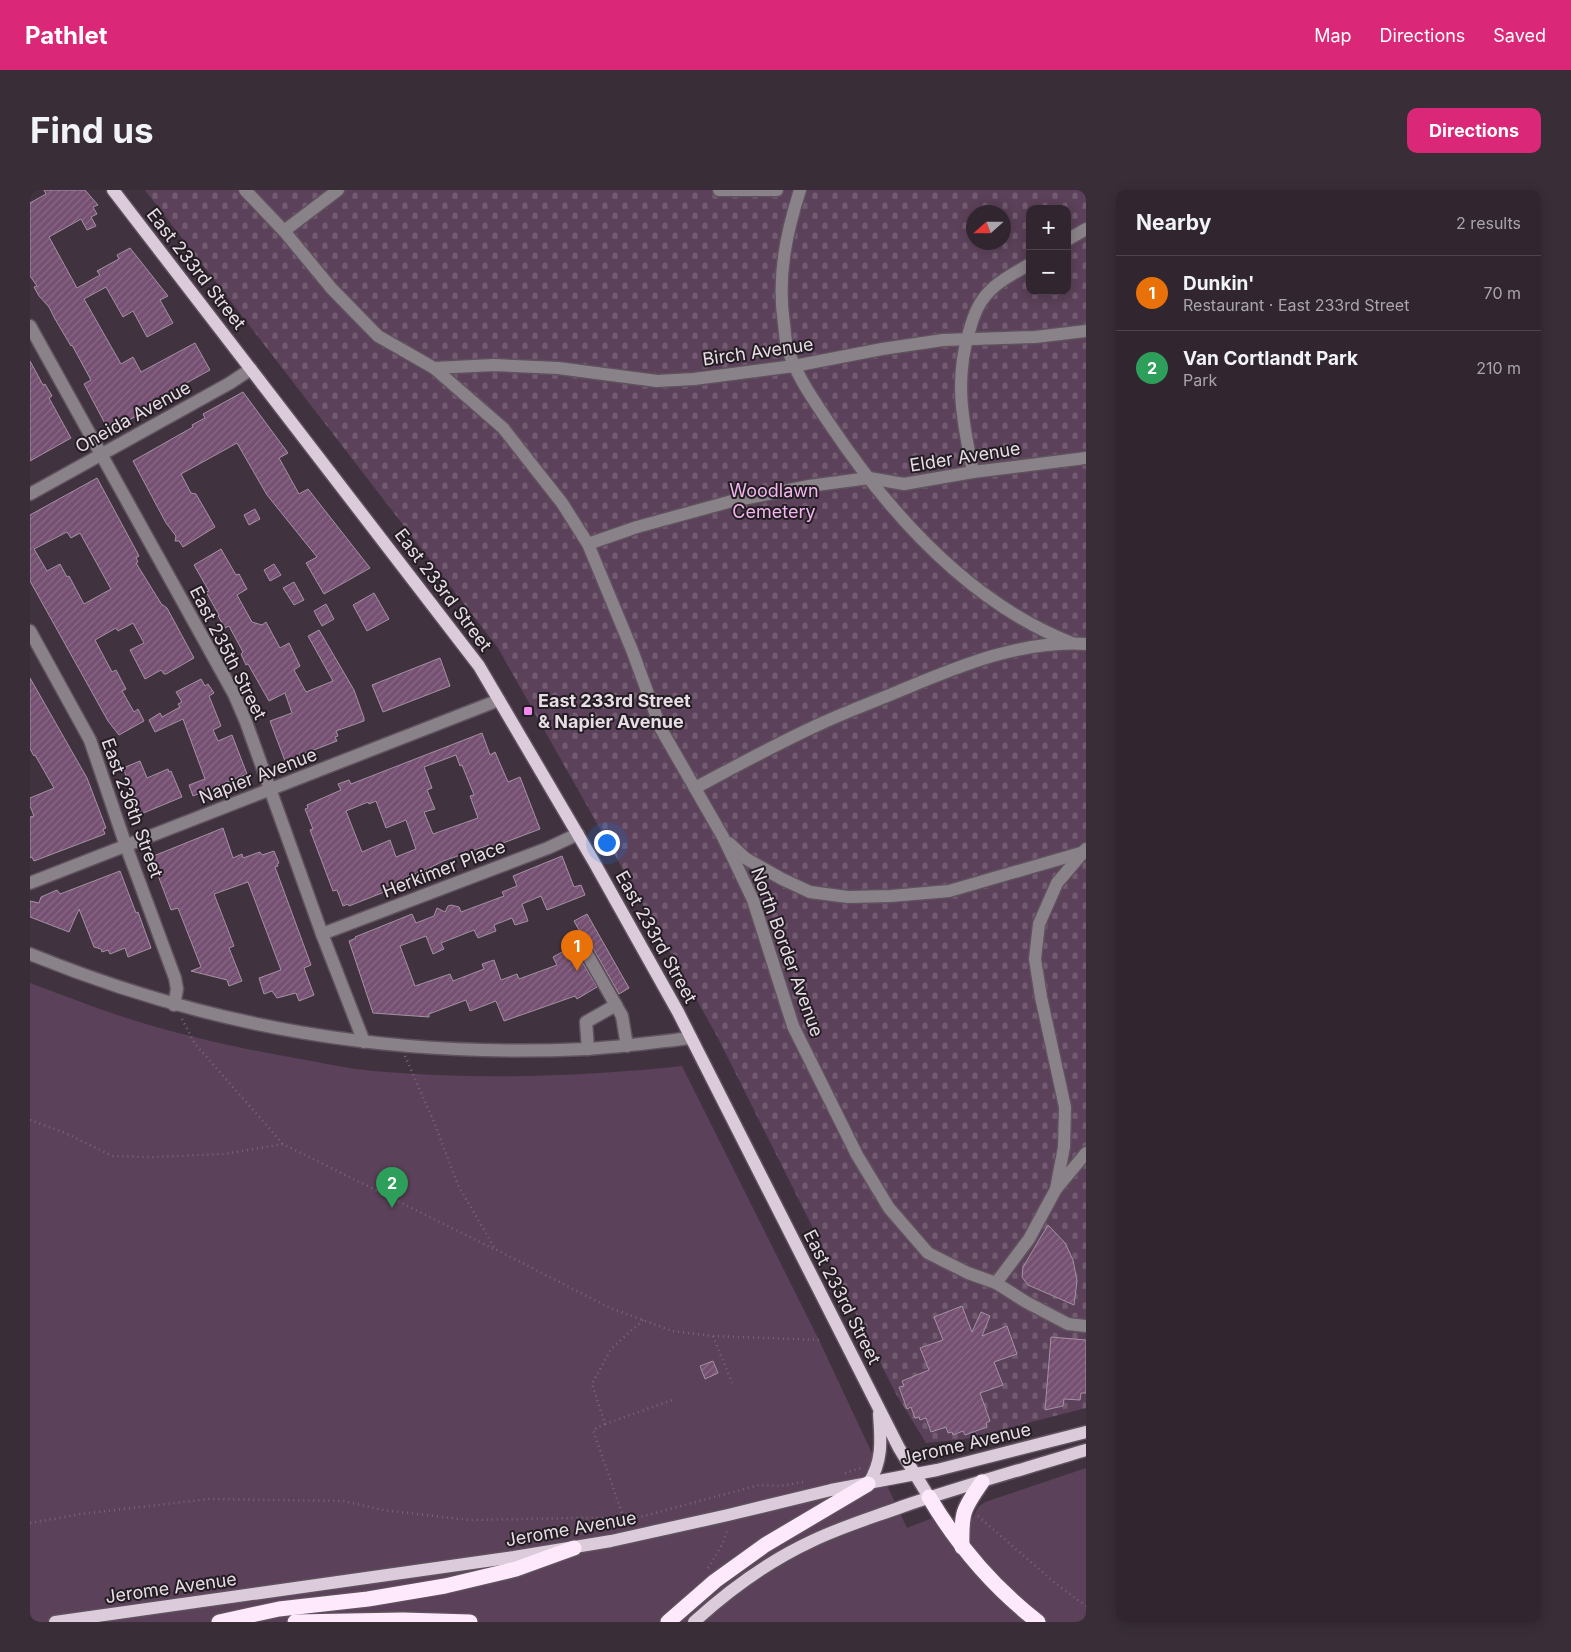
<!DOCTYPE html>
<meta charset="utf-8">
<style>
body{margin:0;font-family:Inter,sans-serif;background:#392e38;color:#f1f3f6}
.controls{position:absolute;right:15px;top:15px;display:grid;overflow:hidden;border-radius:10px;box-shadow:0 2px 12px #0003}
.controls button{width:45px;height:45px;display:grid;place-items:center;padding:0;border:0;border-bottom:1px solid #4c434c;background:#312630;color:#f1f3f6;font:25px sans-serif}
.compass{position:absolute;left:936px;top:15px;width:45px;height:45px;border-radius:50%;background:#312630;box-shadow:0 2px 12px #0003;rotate:249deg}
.you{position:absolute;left:576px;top:652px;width:18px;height:18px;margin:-12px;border:4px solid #fff;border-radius:50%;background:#1a73e8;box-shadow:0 0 0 8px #1a73e833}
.badge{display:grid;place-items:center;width:32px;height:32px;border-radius:50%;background:#db2777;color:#fff;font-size:16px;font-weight:700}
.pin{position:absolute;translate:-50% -41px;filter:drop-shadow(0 1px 2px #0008)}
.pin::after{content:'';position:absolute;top:26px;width:18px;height:15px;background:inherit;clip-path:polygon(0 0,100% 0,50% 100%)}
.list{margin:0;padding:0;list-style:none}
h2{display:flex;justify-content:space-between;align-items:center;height:65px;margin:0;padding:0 20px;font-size:21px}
h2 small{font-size:16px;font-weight:400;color:#a8a5ab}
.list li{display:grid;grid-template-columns:32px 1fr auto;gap:15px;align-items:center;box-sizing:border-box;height:75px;padding:0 20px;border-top:1px solid #4c434c}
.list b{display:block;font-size:19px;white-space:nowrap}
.list p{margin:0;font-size:16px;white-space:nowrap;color:#a8a5ab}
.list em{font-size:16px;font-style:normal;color:#a8a5ab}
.map{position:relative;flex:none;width:1056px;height:1432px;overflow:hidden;border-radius:10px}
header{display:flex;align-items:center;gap:30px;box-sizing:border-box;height:70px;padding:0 25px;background:#db2777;color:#fff}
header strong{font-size:24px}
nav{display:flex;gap:28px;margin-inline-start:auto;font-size:18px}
.intro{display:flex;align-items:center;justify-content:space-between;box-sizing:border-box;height:120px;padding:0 30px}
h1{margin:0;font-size:35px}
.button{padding:12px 22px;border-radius:10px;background:#db2777;color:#fff;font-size:18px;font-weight:700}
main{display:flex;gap:30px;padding:0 30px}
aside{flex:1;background:#312630;border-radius:10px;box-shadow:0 2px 12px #0003}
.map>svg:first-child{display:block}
.cemetery{fill:url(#cemetery-stones);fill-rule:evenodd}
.green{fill:#5b4159}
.building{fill:url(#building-hatch);stroke:#a492a2;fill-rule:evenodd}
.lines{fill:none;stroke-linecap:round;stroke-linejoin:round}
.minor-casing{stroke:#5f515e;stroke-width:15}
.major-casing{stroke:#5f515e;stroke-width:15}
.highway-casing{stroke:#5f515e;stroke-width:18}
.path{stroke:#776a76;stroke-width:2.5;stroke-dasharray:1 4;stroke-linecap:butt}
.minor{stroke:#8a8289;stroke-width:12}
.major{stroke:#dcccdb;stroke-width:12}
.highway{stroke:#fde9fb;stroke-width:15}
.poi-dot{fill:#f589ef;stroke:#241d23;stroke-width:2}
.labels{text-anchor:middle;stroke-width:4;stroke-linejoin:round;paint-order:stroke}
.street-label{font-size:18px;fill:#e7dde5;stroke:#241d23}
.park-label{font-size:18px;fill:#f3b7ee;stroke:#241d23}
.poi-label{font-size:18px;font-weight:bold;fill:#e7dde5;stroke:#241d23;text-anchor:start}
</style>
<header>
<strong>Pathlet</strong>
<nav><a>Map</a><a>Directions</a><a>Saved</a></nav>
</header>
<div class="intro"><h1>Find us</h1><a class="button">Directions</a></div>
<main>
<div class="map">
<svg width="1056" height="1432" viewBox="0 0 1056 1432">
<defs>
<pattern id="cemetery-stones" width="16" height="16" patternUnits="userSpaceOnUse" patternTransform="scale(1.25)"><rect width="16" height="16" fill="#5b4159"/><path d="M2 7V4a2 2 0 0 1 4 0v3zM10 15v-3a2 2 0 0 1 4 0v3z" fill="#735c71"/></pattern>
<pattern id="building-hatch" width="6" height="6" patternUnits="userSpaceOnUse" patternTransform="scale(1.25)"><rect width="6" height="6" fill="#755072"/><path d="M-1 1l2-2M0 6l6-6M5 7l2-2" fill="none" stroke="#896986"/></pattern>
</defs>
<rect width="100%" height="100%" fill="#413240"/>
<path class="cemetery" d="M115,0H1056V1218L935,1249L896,1253L866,1204L687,846L468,458ZM1000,19H1037V101H1000ZM944,22H974V52H944Z"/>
<path class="green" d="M0,793C22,801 45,810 67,818C134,842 206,858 276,870C298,874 321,879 343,881C446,890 550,887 652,876L789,1150L877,1338L900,1329L943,1327L948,1317L955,1312L1056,1278V1432H0Z"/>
<g class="building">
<path d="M14,0H55L68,15L63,17L67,24L61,27L66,36L57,40L51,29L19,47L47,98L70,85L67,81L89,69L87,65L100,58L138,106L130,110L143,133L117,147L103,121L93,127L76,97L54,109L91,174L103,167L111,182L165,153L180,180L129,208L132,212L79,241L54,194L61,190L42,155L41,156L25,129L19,117L9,106L4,97L7,96L0,86V13L16,4Z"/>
<path d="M0,171L13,195L15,194L22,206L19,208L41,248L0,271Z"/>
<path d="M213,202L258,263L249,268L269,304L278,299L340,378L294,404L276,373L287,367L237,305L207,253L151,284L161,303L166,304L185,337L153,357L149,351H145L146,346L136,333L103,271L163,237L162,235L175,228L173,224Z"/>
<path d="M67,288L109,366L106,368L108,372L106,373L132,415H133L137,418L164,468L136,484H134L131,480L115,489L100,460L114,453L103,433L88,441L86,438L65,450L82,482L86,480L96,499L92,501L104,522L108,519L114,531L89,545L78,531L0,391V325ZM37,342L41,348L50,343L81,399L54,414L39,386L37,387L30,374L17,381L4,359Z"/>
<path d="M225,319L230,329L219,335L214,325Z"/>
<path d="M191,359L206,385L209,384L217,399L207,405L222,432L232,435L236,432L250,458L259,453L270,476L264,480L276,502L303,491L278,446L289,440L324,500L334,528V531L306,541L308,546L305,547L307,551L255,571L240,531L262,523L255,503L239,511L218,474L216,475L211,464L213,462L199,436L195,438L188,426L189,425L176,402L179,401L164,375Z"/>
<path d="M244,374L251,385L240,391L234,380Z"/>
<path d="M264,392L274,410L264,415L253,398Z"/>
<path d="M344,403L359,429L337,441L323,415Z"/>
<path d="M296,414L304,429L292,436L284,421Z"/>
<path d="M410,468L420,496L353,522L342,495Z"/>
<path d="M0,488L57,588L76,638L73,639L75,644L4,671L2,667L0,668V627L4,626L0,616V608L24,598L5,565L4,566L0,559Z"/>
<path d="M171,489L175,496L178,494L184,503L179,506L191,536L183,540L188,551L202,545L217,584L163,606L159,595L175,589L153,529L125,542L119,530L130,523L132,527L150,517L148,514L152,512L146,502Z"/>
<path d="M452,543L460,565L465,562L478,592L490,587L510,639L460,658L459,655L413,671L398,679L374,688L376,692L362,698V699L319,716L318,714L313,716L307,700L303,701L280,640L283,639L275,619L278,618L277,615L311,600L308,594L319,590L321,594ZM426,565L430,576L432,575L444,605L440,606L448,628L403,644L394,622L405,619L397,600L402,598L394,577ZM346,611L356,638L376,630L386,659L366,667L360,650L332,662L316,621L338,612L339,614Z"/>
<path d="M110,571L117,588L138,579L139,582L141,581L152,607L111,624L93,578Z"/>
<path d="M193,638L203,668L212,664L213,668L230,662L232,665L244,661L249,673L247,674L248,676L245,677L281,775L274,778L284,805L269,811L266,803L247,808L242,801L234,804L229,788L251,780L218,692L184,704L204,756L199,758L212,791L199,796L197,790L161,781L171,777L148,718L141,720L140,717L121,667Z"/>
<path d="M532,666L544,697L551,695L555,705L517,720L511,706L492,714L498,731L485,735L482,728L464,735L466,741L448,748L444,740L411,753L414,759L403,764L396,746L370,756L385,796L420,784L423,791L454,779L452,774L464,770L471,790L487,784L489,789L527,775L523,767L543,756L567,797L547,809L545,806L474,831L466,811L440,821L436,810L399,824V827L343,823L319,751L326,748L325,747L382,724L386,733L404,726L407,718L415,722L418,716L421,715L429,717L431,722L474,706L472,702L487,696L483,686Z"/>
<path d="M90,681L106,723L108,722L121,758L98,767L95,758L80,764L78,760L72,762L71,759L64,757L49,719L39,742L0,727V711L9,713L11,707L27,700L30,704Z"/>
<path d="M557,724L599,798L589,804L555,744L549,740L544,731Z"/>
<path d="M1018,1035L1035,1053L1043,1070L1047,1091L1044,1115L998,1095L992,1087L993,1077Z"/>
<path d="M932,1116L942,1142L951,1122L960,1126L952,1146L977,1136L987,1164L964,1172L973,1195L950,1203L960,1231L956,1233L957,1237L935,1245L933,1241L923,1245L922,1242L918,1243L916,1237L901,1242L896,1228L890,1230L889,1227L885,1228L881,1217L877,1219L869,1197L874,1196L872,1191L899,1180L890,1158L913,1150L904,1127Z"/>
<path d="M1021,1147L1056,1150V1203H1051L1050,1210L1034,1209L1033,1216L1015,1220Z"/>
<path d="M683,1171L688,1183L675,1189L670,1176Z"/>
</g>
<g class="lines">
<defs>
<g id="minor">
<path d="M215,0L254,41L302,99L348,146L404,178L473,238L532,313L558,354L602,460L631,539L693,647L723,710L763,836L827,965L859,1018L898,1063L938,1083L966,1093L996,1112L1038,1134L1056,1136"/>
<path d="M689,0H747"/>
<path d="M770,0C756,44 747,87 754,134C755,141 755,149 757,156C765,184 783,209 799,233C859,323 939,413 1042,453"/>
<path d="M254,41L308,0"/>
<path d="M1037,50L1056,39"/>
<path d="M0,136L204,504L216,532L292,744L334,852"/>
<path d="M404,178L464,175L528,178L627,191L664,189L764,176L852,159L913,150L1005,147L1056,141"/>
<path d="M943,282C933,233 924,191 939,142C944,124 949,110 964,97C974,88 988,81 1000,74"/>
<path d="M0,304L200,193L221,179"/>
<path d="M558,354L607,337L702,311L779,296L839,288L874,294L943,282L1056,268"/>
<path d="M0,441L60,550L96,656L145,788L147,799L144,815"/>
<path d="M665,598C706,576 748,553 790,534C818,521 846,511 874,499C932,475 992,450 1056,454"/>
<path d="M699,653L715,668L752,689L780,702L818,707L861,706L919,701L1054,662"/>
<path d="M0,693L469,510"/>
<path d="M292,744L518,658L548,644"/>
<path d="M548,748L592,826L597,856"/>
<path d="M0,764C181,838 361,868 556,859C591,857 626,852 661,848"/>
<path d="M558,859L556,832L586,815"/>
<path d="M1026,999L1056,963"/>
<path d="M966,1093L999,1049L1026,999L1034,957L1035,917L1011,807L1005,769L1009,734L1027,693L1056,659"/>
</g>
<g id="major">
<path d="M83,0L449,476L564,672L648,822L869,1258L899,1307"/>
<path d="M838,1294C853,1272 851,1250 849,1224"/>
<path d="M25,1432L484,1367L581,1351L698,1325L801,1300L907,1280L1056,1242"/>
<path d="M664,1432C699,1400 739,1371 782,1351C811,1337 841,1328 871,1317C932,1296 994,1279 1056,1260"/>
</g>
<g id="highway">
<path d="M899,1307C928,1356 963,1397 1008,1432"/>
<path d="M932,1357C931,1323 933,1319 952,1292"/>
<path d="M189,1432L249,1419L338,1409L415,1396L486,1379L544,1358"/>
<path d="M265,1432L373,1430L440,1432"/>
<path d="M638,1432L685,1391L735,1355L838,1294"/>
</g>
</defs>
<use href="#minor" class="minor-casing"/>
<use href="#major" class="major-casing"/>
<use href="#highway" class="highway-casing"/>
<g class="path">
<path d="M152,829L165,854L253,954L464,1059"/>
<path d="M375,866L404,932L428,995L465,1059L578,1117L642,1141L683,1146L789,1150"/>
<path d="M0,930L35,943L83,966L122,967L195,964L253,954"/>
<path d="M613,1130L581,1159L562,1194L575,1234L645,1209"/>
<path d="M683,1146L702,1193"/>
<path d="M575,1234L563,1240L593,1326"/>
<path d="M815,1283L831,1278"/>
<path d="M948,1326L1025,1393L1056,1416"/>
<path d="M0,1333L51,1324L179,1309L314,1311L353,1320L438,1330L610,1327L729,1295L750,1296L773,1292"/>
<path d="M678,1378L693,1353L698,1338"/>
</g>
<use href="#minor" class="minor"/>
<use href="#major" class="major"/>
<use href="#highway" class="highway"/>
</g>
<rect class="poi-dot" x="493" y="516" width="10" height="10" rx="2.5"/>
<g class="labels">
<g class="street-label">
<text transform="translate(166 79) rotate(52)" y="6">East 233rd Street</text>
<text transform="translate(728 162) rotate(-8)" y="6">Birch Avenue</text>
<text transform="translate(103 227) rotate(-29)" y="6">Oneida Avenue</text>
<text transform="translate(935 267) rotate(-9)" y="6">Elder Avenue</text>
<text transform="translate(413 400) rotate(53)" y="6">East 233rd Street</text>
<text transform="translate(198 463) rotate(63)" y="6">East 235th Street</text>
<text transform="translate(228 586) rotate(-21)" y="6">Napier Avenue</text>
<text transform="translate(102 618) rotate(70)" y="6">East 236th Street</text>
<text transform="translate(414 679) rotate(-21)" y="6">Herkimer Place</text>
<text transform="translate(626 747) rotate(61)" y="6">East 233rd Street</text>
<text transform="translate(757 762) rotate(70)" y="6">North Border Avenue</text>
<text transform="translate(812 1107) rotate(63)" y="6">East 233rd Street</text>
<text transform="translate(936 1254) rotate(-13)" y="6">Jerome Avenue</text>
<text transform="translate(541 1339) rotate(-10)" y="6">Jerome Avenue</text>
<text transform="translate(141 1398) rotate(-8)" y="6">Jerome Avenue</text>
</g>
<g class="park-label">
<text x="744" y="307">Woodlawn<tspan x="744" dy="21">Cemetery</tspan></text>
</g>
<g class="poi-label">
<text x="508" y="517">East 233rd Street<tspan x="508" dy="21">&amp; Napier Avenue</tspan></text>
</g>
</g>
</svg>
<div class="controls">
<button>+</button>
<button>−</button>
</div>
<svg class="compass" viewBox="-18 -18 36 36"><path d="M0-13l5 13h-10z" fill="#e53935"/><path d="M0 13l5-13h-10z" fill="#a8a5ab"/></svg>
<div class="you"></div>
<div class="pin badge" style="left:547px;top:781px;background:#e8710a">1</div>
<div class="pin badge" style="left:362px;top:1018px;background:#2e9e5b">2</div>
</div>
<aside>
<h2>Nearby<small>2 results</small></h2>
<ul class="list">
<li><span class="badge" style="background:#e8710a">1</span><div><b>Dunkin'</b><p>Restaurant · East 233rd Street</p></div><em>70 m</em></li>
<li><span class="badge" style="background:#2e9e5b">2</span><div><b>Van Cortlandt Park</b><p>Park</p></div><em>210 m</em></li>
</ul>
</aside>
</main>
